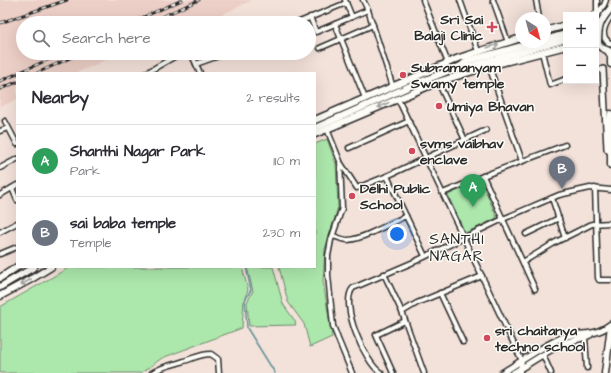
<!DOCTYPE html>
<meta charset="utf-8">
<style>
body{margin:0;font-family:"Architects Daughter",sans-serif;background:#f2f2f3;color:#2b2b33}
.controls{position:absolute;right:12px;top:12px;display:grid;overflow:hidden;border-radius:0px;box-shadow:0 4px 16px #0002}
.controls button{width:36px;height:36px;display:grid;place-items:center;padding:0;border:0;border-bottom:1px solid #e1e1e2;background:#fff;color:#2b2b33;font:20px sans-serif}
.compass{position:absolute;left:515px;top:12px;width:36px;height:36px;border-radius:50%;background:#fff;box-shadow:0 4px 16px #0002;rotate:144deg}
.you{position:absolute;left:397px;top:234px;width:14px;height:14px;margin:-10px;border:3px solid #fff;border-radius:50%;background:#1a73e8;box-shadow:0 0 0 6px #1a73e833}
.badge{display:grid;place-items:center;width:26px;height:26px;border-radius:50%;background:#d1495b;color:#fff;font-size:13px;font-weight:700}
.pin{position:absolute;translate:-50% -33px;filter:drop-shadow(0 1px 2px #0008)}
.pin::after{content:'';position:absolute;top:21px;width:14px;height:12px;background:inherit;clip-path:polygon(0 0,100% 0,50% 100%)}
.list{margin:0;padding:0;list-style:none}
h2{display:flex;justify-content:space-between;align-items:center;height:52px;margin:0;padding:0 16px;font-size:17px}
h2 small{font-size:13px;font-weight:400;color:#7c7c81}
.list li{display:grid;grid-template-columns:26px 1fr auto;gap:12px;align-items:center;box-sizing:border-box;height:72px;padding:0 16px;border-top:1px solid #e1e1e2}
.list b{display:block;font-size:15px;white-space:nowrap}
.list p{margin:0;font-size:13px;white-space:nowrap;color:#7c7c81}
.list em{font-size:13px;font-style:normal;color:#7c7c81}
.icon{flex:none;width:22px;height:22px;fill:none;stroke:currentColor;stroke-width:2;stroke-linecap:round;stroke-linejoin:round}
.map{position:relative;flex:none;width:611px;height:373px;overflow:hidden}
.search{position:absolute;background:#fff;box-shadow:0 4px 16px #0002;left:16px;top:16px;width:300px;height:44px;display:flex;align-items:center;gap:10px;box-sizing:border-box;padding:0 14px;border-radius:22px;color:#7c7c81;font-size:15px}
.panel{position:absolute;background:#fff;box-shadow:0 4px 16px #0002;left:16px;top:72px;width:300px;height:196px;border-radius:0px}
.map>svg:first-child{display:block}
.built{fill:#eccfc6}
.green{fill:#ace7ac;stroke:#6c896c}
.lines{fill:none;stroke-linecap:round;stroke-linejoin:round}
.stream{stroke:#609096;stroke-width:1.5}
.minor-casing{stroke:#2b2b2b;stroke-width:7}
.tertiary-casing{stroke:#2b2b2b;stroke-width:8}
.primary-casing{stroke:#2b2b2b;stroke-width:9}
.minor{stroke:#fdfcf7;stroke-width:4}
.tertiary{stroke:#fdfcf7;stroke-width:5}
.primary{stroke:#fdfcf7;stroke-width:6}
.rail-casing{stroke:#2b2b2b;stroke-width:3}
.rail{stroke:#fdfcf7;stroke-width:1.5;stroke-dasharray:4.5;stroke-linecap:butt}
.primary-bridge-casing{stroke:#2b2b2b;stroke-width:9;stroke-linecap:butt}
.primary-bridge{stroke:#fdfcf7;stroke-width:6}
.oneway{stroke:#9e9e9b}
.poi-dot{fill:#d1495b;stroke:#fdfcf7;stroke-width:1.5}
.labels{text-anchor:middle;stroke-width:3;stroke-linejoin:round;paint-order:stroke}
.poi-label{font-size:14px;font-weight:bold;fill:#2b2b2b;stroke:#fdfcf7;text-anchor:start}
.neighbourhood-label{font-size:15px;letter-spacing:1px;fill:#2b2b2b;stroke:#fdfcf7}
</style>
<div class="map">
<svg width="611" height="373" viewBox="0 0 611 373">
<rect width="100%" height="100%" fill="#f3e2da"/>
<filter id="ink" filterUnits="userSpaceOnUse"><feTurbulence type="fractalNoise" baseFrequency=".025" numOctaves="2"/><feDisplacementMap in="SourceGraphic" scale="8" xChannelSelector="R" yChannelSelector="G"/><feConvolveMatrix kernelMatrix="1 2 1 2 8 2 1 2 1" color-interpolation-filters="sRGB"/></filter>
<g filter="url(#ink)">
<path class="built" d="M0,0H252L205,23H23V53H122L76,73H17V99L0,107Z"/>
<g class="green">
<path d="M327,139L336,164L338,207L325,249L323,281L332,337L310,347L304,324L288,302L279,267H315V144Z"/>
<path d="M481,180L497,218L465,233L448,195Z"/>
<path d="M70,267H242L248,290L244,300L242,328L162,358L141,373H0V307Z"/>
<path d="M247,267H273L283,304L295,321L296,325L249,326L247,302L253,291Z"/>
</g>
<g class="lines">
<path class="stream" d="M246,267L251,290L245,300L247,328L275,373"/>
<defs>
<g id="minor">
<path d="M345,0L352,17"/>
<path d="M363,0L368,10L393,87"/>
<path d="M423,0L448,63"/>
<path d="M460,0L478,51"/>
<path d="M493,0L508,42"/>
<path d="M536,0L539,18"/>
<path d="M597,14L604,5L606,0"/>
<path d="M597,14V0"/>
<path d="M310,17L316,32L335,24L365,98"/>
<path d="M297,23L346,3"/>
<path d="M335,24L368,10"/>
<path d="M320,48L373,25"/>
<path d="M542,52L550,85L566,79"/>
<path d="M191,53L196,64"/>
<path d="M489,66L522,161"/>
<path d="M596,71L603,69"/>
<path d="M146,73L181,53"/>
<path d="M200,73L196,64L227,53"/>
<path d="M438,82L465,140"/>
<path d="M398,99L522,361L520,369V373"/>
<path d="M5,121L17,144"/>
<path d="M327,129L340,161L342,208L331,240L328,256V275L333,326L338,339L352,373"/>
<path d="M0,131L8,128"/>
<path d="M349,148L409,121"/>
<path d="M340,162L357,188L387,176"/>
<path d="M0,168L17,159"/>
<path d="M483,176L535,289"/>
<path d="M12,188L17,200"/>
<path d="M595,188L598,278L599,280H611"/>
<path d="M443,193L483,176L565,145"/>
<path d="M0,195L17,185"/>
<path d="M552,198L565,238"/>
<path d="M0,232L17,223"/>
<path d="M526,234L559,218"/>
<path d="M333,236C337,237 343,240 348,240C364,239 390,223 406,216"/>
<path d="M0,254L17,247"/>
<path d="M425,256L387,176L486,130"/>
<path d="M523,262L556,242L592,224L611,223"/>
<path d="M384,274L402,312L424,373"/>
<path d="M440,293L463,342"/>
<path d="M402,312L417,303L482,276"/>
<path d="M585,337L587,368"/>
<path d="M543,355L551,373"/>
<path d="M152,373C164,365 171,366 184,361C194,358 201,354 211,354L218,359L219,373"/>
<path d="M381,373C365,363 339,304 353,288L416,261L503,219L559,195L590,188L611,190"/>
<path d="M393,373L376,335L405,321"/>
</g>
<g id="tertiary">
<path d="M611,15C604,25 598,37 611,44"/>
<path d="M603,69L607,149L610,152"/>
<path d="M502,373C520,362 543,346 561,338C581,330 592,339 611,324"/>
<path d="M513,373C529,364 544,353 560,345C570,340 580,340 590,335"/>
</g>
<g id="primary">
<path d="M595,15L611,11"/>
<path d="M545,31L566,25"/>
<path d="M545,40L566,34"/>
<path d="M596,42L602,48L611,52"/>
<path d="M608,51L611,56V64"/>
<path d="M461,66L468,67L566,39"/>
<path d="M611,114V165"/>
<path d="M315,120L459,58L521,38"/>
<path d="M315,128L415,84L461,66L467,61L536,42"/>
<path d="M315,134L438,82L489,66L566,46"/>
<path d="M0,278L17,267"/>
<path d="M0,287L34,267"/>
<path d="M0,296L33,278L51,267"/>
<path d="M605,373L611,326"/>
</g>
</defs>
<use href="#minor" class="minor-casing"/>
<use href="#tertiary" class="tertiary-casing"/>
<use href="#primary" class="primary-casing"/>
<use href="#minor" class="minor"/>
<use href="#tertiary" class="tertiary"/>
<use href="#primary" class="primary"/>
<defs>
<g id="rail">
<path d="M0,23L67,0"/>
<path d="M130,23L182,0"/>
<path d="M148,23L199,0"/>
<path d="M18,73L63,53"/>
<path d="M37,73L81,53"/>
<path d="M0,81L17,74"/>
<path d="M0,89L17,82"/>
</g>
</defs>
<use href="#rail" class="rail-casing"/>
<use href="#rail" class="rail"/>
<defs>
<path id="primary-bridge" d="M598,43C598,26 600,21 611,8"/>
</defs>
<use href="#primary-bridge" class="primary-bridge-casing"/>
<use href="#primary-bridge" class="primary-bridge"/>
</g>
<defs><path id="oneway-shaft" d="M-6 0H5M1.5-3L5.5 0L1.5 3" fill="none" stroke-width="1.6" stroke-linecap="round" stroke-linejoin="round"/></defs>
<g class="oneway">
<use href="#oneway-shaft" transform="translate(493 46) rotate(-18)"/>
<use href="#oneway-shaft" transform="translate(383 105) rotate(157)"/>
<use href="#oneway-shaft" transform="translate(26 282) rotate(152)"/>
</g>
</g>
<g class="poi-dot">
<path d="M490 21h4v4h4v4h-4v4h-4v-4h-4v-4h4z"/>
<circle cx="403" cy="75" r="4"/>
<circle cx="439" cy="106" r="4"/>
<circle cx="412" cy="151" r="4"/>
<circle cx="352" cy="196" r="4"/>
<circle cx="487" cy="338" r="4"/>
</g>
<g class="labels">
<g class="poi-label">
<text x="483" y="24" text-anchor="end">Sri Sai<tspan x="483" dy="16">Balaji Clinic</tspan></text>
<text x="411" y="72">Subramanyam<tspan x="411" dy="16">Swamy temple</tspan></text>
<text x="447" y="111">Umiya Bhavan</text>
<text x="420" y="148">svms vaibhav<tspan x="420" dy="16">enclave</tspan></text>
<text x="360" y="193">Delhi Public<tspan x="360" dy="16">School</tspan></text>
<text x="495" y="335">sri chaitanya<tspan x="495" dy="16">techno school</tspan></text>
</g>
<g class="neighbourhood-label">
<text x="457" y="244">SANTHI<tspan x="457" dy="17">NAGAR</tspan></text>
</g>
</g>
</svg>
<div class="controls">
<button>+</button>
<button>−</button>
</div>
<svg class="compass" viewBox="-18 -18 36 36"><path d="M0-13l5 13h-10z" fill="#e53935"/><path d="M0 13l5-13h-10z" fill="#7c7c81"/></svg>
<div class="you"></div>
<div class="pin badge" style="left:473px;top:207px;background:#2e9e5b">A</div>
<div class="pin badge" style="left:562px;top:189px;background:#6b7280">B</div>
<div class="search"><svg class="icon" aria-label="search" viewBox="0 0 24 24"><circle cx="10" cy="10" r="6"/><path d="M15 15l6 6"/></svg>Search here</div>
<section class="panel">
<h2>Nearby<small>2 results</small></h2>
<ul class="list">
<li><span class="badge" style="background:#2e9e5b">A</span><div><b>Shanthi Nagar Park</b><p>Park</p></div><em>110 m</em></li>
<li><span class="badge" style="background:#6b7280">B</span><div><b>sai baba temple</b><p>Temple</p></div><em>230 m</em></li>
</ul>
</section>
</div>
